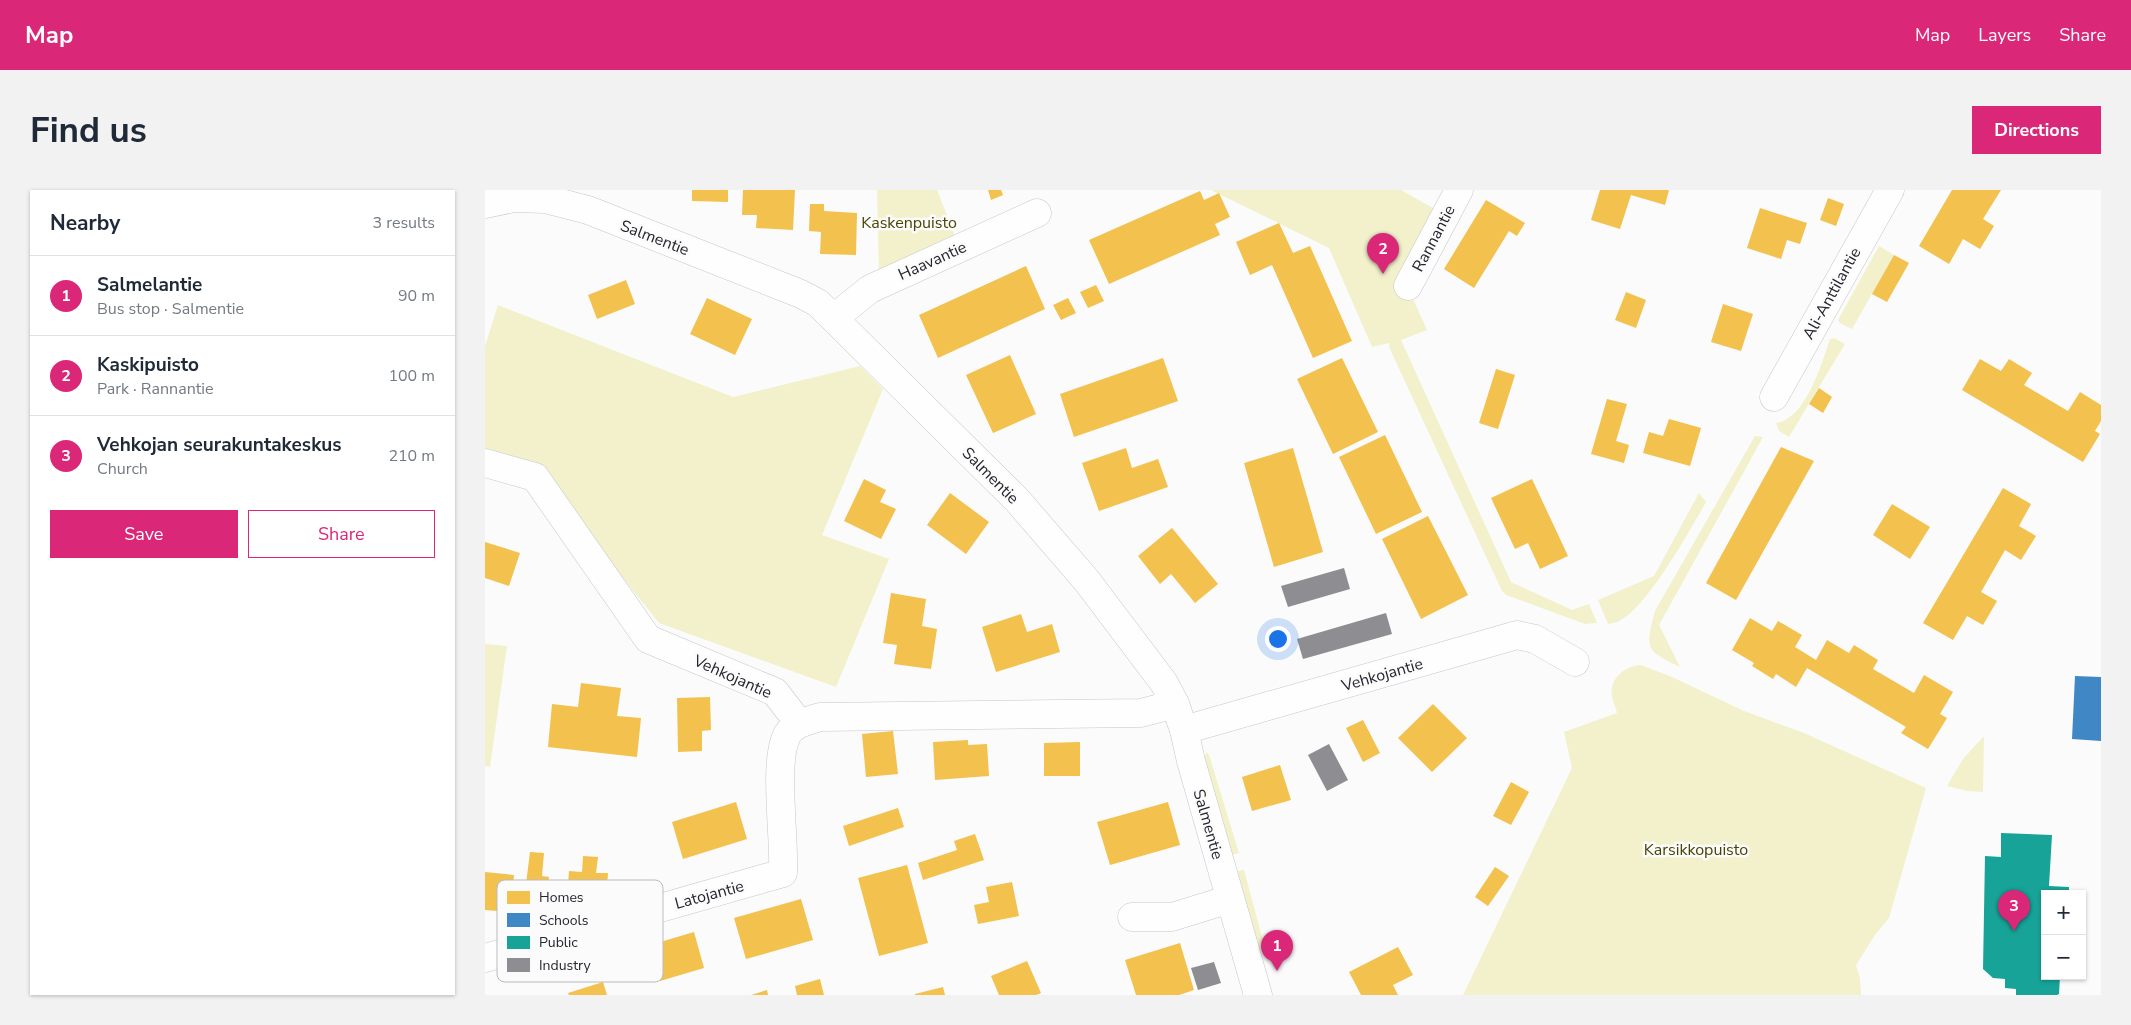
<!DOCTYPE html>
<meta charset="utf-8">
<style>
body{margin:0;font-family:"Nunito Sans",sans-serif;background:#f2f2f3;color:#1f2937}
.controls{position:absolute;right:15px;bottom:15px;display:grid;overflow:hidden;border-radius:0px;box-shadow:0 1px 4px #0004}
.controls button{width:45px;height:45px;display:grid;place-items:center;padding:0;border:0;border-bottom:1px solid #e0e1e3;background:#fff;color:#1f2937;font:25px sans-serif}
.you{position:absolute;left:792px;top:448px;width:18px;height:18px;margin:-12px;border:4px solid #fff;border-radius:50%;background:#1a73e8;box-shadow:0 0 0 8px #1a73e833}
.badge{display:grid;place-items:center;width:32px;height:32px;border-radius:50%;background:#db2777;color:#fff;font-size:16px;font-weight:700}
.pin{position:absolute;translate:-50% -41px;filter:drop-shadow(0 1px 2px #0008)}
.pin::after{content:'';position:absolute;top:26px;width:18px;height:15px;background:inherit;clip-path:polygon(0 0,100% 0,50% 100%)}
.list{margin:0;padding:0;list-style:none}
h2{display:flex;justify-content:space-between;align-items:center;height:65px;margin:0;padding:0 20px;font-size:21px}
h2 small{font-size:16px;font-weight:400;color:#747a83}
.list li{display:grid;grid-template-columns:32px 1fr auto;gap:15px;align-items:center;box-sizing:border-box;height:80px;padding:0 20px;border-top:1px solid #e0e1e3}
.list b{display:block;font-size:19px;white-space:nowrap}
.list p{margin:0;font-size:16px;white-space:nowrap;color:#747a83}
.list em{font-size:16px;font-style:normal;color:#747a83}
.actions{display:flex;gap:10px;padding:15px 20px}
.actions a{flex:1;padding:11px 0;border:1px solid #db2777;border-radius:0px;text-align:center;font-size:18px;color:#db2777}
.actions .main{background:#db2777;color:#fff}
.map{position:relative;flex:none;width:1616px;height:805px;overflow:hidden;border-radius:0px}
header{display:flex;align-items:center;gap:30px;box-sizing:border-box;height:70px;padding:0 25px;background:#db2777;color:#fff}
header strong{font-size:24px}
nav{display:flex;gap:28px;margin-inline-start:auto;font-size:18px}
.intro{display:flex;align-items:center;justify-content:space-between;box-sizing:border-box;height:120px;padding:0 30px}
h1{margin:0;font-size:35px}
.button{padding:12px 22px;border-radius:0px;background:#db2777;color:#fff;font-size:18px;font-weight:700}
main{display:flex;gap:30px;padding:0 30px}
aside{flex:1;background:#fff;border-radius:0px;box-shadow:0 1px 4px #0004}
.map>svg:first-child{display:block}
.green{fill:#f2f1cb}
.homes{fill:#f2c14e}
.schools{fill:#3f88c5}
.public{fill:#17a398}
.industry{fill:#8d8d92}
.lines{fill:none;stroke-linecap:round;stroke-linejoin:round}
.minor-casing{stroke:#c7c6cb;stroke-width:29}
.minor{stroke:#fefefe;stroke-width:28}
.labels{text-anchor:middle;stroke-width:5;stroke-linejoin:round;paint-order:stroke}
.park-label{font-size:16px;fill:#484503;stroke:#fbfbfb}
.street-label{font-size:16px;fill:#26252f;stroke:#fbfbfb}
.key{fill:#fbfbfb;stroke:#bbbbbe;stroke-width:1}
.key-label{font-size:14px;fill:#26252f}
</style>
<header>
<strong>Map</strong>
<nav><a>Map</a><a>Layers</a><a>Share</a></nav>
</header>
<div class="intro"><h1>Find us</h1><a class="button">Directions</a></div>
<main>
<aside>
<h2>Nearby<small>3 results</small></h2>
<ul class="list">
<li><span class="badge">1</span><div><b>Salmelantie</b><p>Bus stop · Salmentie</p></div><em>90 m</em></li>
<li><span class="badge">2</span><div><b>Kaskipuisto</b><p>Park · Rannantie</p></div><em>100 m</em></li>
<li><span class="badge">3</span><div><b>Vehkojan seurakuntakeskus</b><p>Church</p></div><em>210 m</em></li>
</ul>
<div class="actions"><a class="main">Save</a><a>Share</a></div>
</aside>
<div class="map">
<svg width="1616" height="805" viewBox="0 0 1616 805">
<rect width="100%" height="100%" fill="#fbfbfb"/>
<g class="green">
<path d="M392,0H452L470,46L394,83Z"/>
<path d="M726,0H916L967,29L963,47L928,109L942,140L916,150L1026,392L1087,420L1104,414L1112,433L1100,434L1021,405L1017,401L904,157V153L887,157L844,58Z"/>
<path d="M1394,56L1409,65L1367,139L1355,133L1353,130Z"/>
<path d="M13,115L248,207L375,176L398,199L337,345L404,369L351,497L174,433L47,274L0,262V156Z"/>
<path d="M1349,148L1360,154L1304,247L1294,241L1291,233C1320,230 1337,173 1345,149Z"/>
<path d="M1270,246L1278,247L1174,435L1195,477C1160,460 1160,459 1170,421Z"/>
<path d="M1214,303L1221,312C1205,340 1162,418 1134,431C1131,433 1126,433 1123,434L1113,410L1169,386Z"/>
<path d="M0,454L22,456L5,577L0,576Z"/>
<path d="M1156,475L1187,487L1259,521L1319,543L1441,598L1404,728L1390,745L1371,775L1375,789L1376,805H978L1087,578L1079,542L1132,523C1131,518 1128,512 1127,507C1124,488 1140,476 1156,475Z"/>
<path d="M1499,546L1498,602L1482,601L1462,596L1478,569Z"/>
<path d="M722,562L724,565L754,663L746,665L719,568Z"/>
<path d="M759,680L780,758L774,759L752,684L753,681Z"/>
</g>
<g class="homes">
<path d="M207,0H243V12L207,11Z"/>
<path d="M258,0H310L308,40L271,38L272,25H257Z"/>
<path d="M503,0H516L518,5L506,10Z"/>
<path d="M1115,0H1184L1180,15L1146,5L1135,39L1106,30Z"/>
<path d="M1467,0H1516L1498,29L1509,36L1495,59L1478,49L1464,74L1434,56Z"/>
<path d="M715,1L719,10L734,3L745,27L730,34L735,45L624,94L604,50Z"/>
<path d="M1343,8L1359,14L1351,36L1335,30Z"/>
<path d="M1001,10L1040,33L1032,46L1024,41L989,98L959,79Z"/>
<path d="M325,14H339V21L372,23L371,65L335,64L336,42L324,41Z"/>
<path d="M1275,18L1322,33L1315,54L1302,50L1296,69L1262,58Z"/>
<path d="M794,33L808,63L825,56L867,151L828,168L787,75L765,85L751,52Z"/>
<path d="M1409,65L1424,73L1402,112L1387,104Z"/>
<path d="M541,76L560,119L453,168L434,125Z"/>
<path d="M141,90L150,114L112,129L103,105Z"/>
<path d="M611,95L619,111L603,118L595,102Z"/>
<path d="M1141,102L1161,110L1151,138L1130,130Z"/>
<path d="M222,108L267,129L250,165L205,144Z"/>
<path d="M583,108L591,123L576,130L568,115Z"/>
<path d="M1238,114L1268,124L1256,161L1226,152Z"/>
<path d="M525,165L551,224L508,243L481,185Z"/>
<path d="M678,168L693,211L589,247L575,204Z"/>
<path d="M857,168L893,242L848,264L812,189Z"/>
<path d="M1495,169L1516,181L1524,169L1547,183L1539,195L1583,221L1595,202L1616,215V231L1610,241L1615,244L1598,272L1477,200Z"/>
<path d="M1011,179L1030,185L1013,239L994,233Z"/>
<path d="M1334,198L1347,207L1338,223L1324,214Z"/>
<path d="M1122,209L1142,214L1131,251L1144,255L1139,273L1106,264Z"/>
<path d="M1184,229L1216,238L1205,276L1158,263L1164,242L1178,246Z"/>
<path d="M900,245L937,322L891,344L854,267Z"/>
<path d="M1296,257L1329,271L1251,410L1221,393Z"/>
<path d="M641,258L647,278L673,269L683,297L614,321L597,273Z"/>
<path d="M808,258L838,362L789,377L759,273Z"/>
<path d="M379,289L401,300L395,312L411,319L396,349L359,331Z"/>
<path d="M1047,289L1083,366L1055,379L1043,353L1030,359L1006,308Z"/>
<path d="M1518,298L1546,314L1534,336L1551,346L1536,370L1520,360L1496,402L1512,411L1498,435L1482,426L1468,450L1438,433Z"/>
<path d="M465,303L504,332L481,364L442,335Z"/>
<path d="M1407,314L1445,337L1425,369L1388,345Z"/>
<path d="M943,326L983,405L936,429L897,349Z"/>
<path d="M687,338L733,394L710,413L686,384L675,394L653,366Z"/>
<path d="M0,352L35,363L24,396L0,388Z"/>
<path d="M406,403L441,409L437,436L452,439L446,479L409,474L412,455L398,453Z"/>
<path d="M536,424L542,442L567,434L575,462L511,482L497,437Z"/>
<path d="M1265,428L1287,441L1293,431L1317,445L1310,457L1331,470L1342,450L1364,463L1369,455L1393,470L1388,479L1429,503L1439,485L1468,502L1455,524L1462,528L1443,559L1416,543L1421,537L1322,478L1311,497L1291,484L1288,489L1267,476L1269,473L1247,460Z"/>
<path d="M96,493L136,498L132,526L156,528L152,567L63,557L67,514L93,517Z"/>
<path d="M225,507L226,540L217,541V561L193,562L192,508Z"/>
<path d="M948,514L982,548L947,582L913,548Z"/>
<path d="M878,530L895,563L878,572L861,538Z"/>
<path d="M408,541L413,584L381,587L377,544Z"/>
<path d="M483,550V555L502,554L504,586L450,590L448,552Z"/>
<path d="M595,552V586H559V553Z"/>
<path d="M795,575L806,610L767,621L757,587Z"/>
<path d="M1026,592L1044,602L1026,635L1008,626Z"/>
<path d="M251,612L262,649L198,669L187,632Z"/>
<path d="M683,612L695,655L625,675L612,632Z"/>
<path d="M413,618L419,637L364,656L358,636Z"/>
<path d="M490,644L499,670L438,690L433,673L472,660L469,651Z"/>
<path d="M45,662L59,663L57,686L64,687L58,736L36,734Z"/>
<path d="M98,666L113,667L111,683H123L121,711L82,708L84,681L97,682Z"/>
<path d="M422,675L443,753L394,766L373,688Z"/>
<path d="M1010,677L1024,686L1003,716L990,707Z"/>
<path d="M0,682L29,685L25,722L0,720Z"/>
<path d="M527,692L534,726L493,734L489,715L504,712L501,697Z"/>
<path d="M316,709L328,750L261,769L249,728Z"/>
<path d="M209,742L219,778L175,791L165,755Z"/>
<path d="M695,753L709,800L694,805H651L640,770Z"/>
<path d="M913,757L928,785L908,795L913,805H876L864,782Z"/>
<path d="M542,771L556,803L551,805H514L506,786Z"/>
<path d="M335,789L339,805H312L310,796Z"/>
<path d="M118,792L122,805H84L83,803Z"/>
<path d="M458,797L460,805H430V804Z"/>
<path d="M282,800L283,805H266Z"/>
</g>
<path class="schools" d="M1590,486L1616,487V551L1587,549Z"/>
<path class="public" d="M1516,643L1567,645L1564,696L1584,697V704H1560V786H1575L1574,804L1572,805H1531V799L1520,798V789L1508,788L1498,779L1500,666L1516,667Z"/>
<g class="industry">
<path d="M859,378L865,399L803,417L796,396Z"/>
<path d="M901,423L907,444L818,469L812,449Z"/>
<path d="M844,554L863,590L842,601L823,565Z"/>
<path d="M729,772L736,793L713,800L706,778Z"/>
</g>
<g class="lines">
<defs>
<g id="minor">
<path d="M0,14L29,8L60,9L103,20L316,104L333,113L532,310L602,391L679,493L690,514L699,540L706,571L773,805"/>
<path d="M923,96L974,0"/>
<path d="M349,128L385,99L552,23"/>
<path d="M1289,207L1405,0"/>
<path d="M0,273L50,287L163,449L290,502L314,533"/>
<path d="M699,540L1032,445L1050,449L1090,472"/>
<path d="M647,727H687L745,709"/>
<path d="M0,768L298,683C300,648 288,572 302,545C309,533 323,531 335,527L656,523L690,514"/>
</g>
</defs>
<use href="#minor" class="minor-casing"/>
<use href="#minor" class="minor"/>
</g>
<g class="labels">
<g class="park-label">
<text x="424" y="38">Kaskenpuisto</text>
<text x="1211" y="665">Karsikkopuisto</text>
</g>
<g class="street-label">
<text transform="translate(170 47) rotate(21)" y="6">Salmentie</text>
<text transform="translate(948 48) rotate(-62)" y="6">Rannantie</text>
<text transform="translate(447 70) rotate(-24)" y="6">Haavantie</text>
<text transform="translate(1346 103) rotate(-61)" y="6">Ali-Anttilantie</text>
<text transform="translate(506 285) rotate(45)" y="6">Salmentie</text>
<text transform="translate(897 484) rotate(-16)" y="6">Vehkojantie</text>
<text transform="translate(248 486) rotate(24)" y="6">Vehkojantie</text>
<text transform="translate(724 634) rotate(74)" y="6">Salmentie</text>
<text transform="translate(224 704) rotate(-15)" y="6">Latojantie</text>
</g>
</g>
<rect x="12" y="690" width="166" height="102" rx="8" class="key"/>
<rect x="22" y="701" width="23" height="13" fill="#f2c14e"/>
<rect x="22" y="723" width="23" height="14" fill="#3f88c5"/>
<rect x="22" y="746" width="23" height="13" fill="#17a398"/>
<rect x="22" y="768" width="23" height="14" fill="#8d8d92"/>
<g class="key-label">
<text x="54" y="712">Homes</text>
<text x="54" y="735">Schools</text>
<text x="54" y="757">Public</text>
<text x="54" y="780">Industry</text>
</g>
</svg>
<div class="controls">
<button>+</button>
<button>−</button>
</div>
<div class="you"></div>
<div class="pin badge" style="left:792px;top:781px">1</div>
<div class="pin badge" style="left:898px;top:84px">2</div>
<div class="pin badge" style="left:1529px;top:741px">3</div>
</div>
</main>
